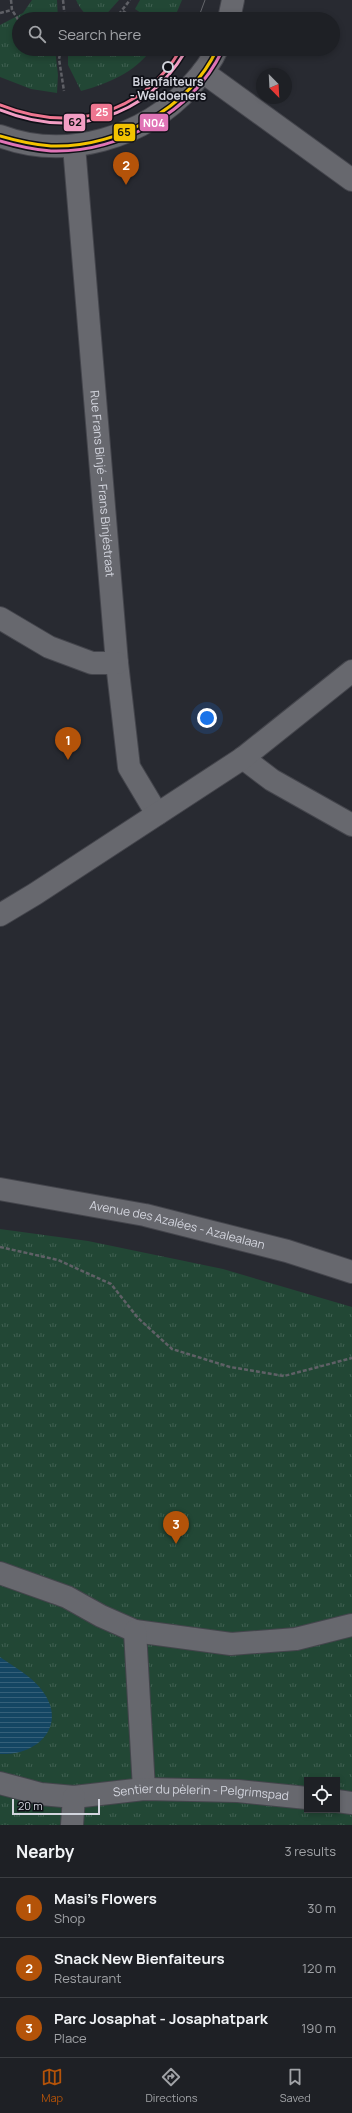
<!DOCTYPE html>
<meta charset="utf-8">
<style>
body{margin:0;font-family:Manrope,sans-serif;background:#26282d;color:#f1f3f6}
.controls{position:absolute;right:12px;bottom:12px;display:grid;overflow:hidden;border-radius:0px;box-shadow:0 2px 6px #0003}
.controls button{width:36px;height:36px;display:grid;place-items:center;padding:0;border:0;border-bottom:1px solid #3c3e42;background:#1e2025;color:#f1f3f6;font:20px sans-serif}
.compass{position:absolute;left:256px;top:68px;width:36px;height:36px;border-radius:50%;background:#1e2025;box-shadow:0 2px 6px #0003;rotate:156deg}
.scale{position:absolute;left:12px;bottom:10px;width:88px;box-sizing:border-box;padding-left:4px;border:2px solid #d3d5de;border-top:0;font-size:11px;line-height:14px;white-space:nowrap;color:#d3d5de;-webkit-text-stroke:3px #0f1017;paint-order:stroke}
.you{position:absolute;left:207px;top:718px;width:14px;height:14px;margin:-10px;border:3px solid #fff;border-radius:50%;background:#1a73e8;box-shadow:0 0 0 6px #1a73e833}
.badge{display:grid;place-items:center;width:26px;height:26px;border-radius:50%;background:#b45309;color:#fff;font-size:13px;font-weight:700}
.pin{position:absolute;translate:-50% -33px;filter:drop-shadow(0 1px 2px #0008)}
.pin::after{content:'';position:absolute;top:21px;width:14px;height:12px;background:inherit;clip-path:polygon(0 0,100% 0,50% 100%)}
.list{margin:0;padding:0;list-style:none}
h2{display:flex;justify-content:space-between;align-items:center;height:52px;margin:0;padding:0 16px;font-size:17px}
h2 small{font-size:13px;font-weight:400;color:#a1a3a7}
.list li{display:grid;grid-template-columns:26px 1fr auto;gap:12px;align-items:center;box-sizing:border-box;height:60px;padding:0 16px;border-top:1px solid #3c3e42}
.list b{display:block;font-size:15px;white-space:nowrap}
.list p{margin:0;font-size:13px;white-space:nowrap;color:#a1a3a7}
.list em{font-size:13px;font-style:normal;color:#a1a3a7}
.icon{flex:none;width:22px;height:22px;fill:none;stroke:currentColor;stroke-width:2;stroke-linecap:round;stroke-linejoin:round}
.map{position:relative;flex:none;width:352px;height:1825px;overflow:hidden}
.search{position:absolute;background:#1e2025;box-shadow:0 2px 6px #0003;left:12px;right:12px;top:12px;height:44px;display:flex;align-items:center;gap:10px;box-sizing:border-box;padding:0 14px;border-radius:22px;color:#a1a3a7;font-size:15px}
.sheet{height:232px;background:#1e2025}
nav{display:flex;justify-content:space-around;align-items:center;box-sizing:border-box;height:56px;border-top:1px solid #3c3e42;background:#1e2025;font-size:11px;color:#a1a3a7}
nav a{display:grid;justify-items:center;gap:2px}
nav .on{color:#b45309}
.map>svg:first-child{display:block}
.park{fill:url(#park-tufts);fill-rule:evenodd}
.water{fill:url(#water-rules)}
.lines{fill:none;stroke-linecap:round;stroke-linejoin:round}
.minor-casing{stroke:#44454c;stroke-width:24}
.path{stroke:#5f6066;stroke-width:2.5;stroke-dasharray:4 2;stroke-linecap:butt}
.minor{stroke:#67686e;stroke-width:22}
.tram{stroke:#64666b;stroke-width:1}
.bus-1-casing{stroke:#0f1017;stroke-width:6}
.bus-2-casing{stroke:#0f1017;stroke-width:6}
.bus-1{stroke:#f3c300;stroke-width:3}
.bus-2{stroke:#e074b6;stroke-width:3}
.tram-1-casing{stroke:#0f1017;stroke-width:6}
.tram-2-casing{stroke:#0f1017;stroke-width:6}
.tram-1{stroke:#ee7690;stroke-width:3}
.tram-2{stroke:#f29dc3;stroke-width:3}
.stop-dot{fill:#0f1017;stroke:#d3d5de;stroke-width:2}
.labels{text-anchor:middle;stroke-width:3.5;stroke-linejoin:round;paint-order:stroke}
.stop-label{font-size:12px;font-weight:bold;fill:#d3d5de;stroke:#0f1017}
.street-label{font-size:12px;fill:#d3d5de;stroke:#0f1017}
.line-badge{stroke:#0f1017;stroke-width:1.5}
.badge-label{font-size:11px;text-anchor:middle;font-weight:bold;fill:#fff}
.pale-badge-label{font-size:11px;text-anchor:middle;font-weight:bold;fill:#111}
</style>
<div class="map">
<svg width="352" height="1825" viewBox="0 0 352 1825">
<defs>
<pattern id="park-tufts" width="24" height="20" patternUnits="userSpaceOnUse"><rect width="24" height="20" fill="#224735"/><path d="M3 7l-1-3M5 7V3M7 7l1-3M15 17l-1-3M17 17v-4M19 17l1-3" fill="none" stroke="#416152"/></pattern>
<pattern id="water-rules" width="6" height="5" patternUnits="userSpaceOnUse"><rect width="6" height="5" fill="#144663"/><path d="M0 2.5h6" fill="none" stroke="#356079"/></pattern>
</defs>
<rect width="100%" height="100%" fill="#282a31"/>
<g class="park">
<path d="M32,0H57L58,19H19V49H55L58,75L57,93L31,89L0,77V25L23,13Z"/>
<path d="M76,0H119L102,19C88,18 82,13 76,0Z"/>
<path d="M140,0H182L174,19H150L135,9Z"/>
<path d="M68,49H152C134,73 109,83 81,91L68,65Z"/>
<path d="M0,1229L88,1241L223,1269L352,1307V1825H0ZM307,1780H337V1810H307Z"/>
</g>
<path class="water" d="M0,1657C13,1666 31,1676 41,1689C69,1724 39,1756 0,1754Z"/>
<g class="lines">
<defs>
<g id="minor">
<path d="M229,19L233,0"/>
<path d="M203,72L352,180"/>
<path d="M0,136C66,161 144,138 191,86C201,75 211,63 217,49"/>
<path id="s1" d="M74,146L117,663L129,767L157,814"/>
<path d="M0,618L49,647L92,663H117"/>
<path d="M243,758L272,780L352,825"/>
<path d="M0,915L35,894L243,758L352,671"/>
<path id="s2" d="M0,1189L145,1215L287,1251L352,1272"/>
<path d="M0,1573L67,1597L101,1616L135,1631L231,1644L296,1639L352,1625"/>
<path d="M135,1631L144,1789"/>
<path id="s3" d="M0,1783L41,1794L74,1797L144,1789L238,1791L307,1798"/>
<path d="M337,1801L352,1803"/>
<path d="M72,1825L74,1797"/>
</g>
</defs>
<use href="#minor" class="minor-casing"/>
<g class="path">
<path d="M11,0L12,10L19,21"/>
<path d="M63,0L65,19"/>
<path d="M123,11L134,19"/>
<path d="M0,13L12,10"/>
<path d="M115,19L130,0"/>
<path d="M61,49L59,59L64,91"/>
<path d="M161,51L163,49"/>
<path d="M0,1247L58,1260L111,1284L138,1318L172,1349L230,1367L284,1376L352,1358"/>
</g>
<use href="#minor" class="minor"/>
<path class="tram" d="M198,19L205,0"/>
<defs>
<path id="bus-1" d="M0,136C17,141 33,145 51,146C116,148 189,109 217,49"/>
<path id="bus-2" d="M0,141C17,146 33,150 51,151C118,153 192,113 222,51"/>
</defs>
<use href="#bus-1" class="bus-1-casing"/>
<use href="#bus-2" class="bus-2-casing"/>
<use href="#bus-1" class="bus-1"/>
<use href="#bus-2" class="bus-2"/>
<defs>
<path id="tram-1" d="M0,105C70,133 141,116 181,49"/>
<path id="tram-2" d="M0,110C72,139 145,119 185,52"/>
</defs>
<use href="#tram-1" class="tram-1-casing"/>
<use href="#tram-2" class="tram-2-casing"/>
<use href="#tram-1" class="tram-1"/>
<use href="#tram-2" class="tram-2"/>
</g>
<circle class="stop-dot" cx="168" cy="67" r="5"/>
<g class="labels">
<g class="stop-label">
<text x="168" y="86">Bienfaiteurs<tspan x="168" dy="14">- Weldoeners</tspan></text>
</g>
<g class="street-label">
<text dy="4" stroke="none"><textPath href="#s1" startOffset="339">Rue Frans Binjé - Frans Binjéstraat</textPath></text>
<text dy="4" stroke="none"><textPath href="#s2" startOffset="181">Avenue des Azalées - Azalealaan</textPath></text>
<text dy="4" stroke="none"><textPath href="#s3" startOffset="203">Sentier du pèlerin - Pelgrimspad</textPath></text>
</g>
</g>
<g class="line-badge">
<rect x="90" y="103" width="23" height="19" rx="4" fill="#ee7690"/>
<rect x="63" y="113" width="23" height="19" rx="4" fill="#f29dc3"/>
<rect x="139" y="113" width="30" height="19" rx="4" fill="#e074b6"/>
<rect x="113" y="123" width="23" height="19" rx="4" fill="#f3c300"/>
</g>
<g class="badge-label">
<text x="102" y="116">25</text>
<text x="154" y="127">N04</text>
</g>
<g class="pale-badge-label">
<text x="75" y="126">62</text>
<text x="124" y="136">65</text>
</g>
</svg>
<div class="controls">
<button><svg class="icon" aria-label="locate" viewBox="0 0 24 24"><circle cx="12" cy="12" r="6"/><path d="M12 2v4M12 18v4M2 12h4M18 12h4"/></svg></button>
</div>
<svg class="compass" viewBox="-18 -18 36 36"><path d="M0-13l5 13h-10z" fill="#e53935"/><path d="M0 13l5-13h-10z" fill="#a1a3a7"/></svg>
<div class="scale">20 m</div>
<div class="you"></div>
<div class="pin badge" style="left:68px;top:760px">1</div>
<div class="pin badge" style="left:126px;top:185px">2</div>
<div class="pin badge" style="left:176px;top:1544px">3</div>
<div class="search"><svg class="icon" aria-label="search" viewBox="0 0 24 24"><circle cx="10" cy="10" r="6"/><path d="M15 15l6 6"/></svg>Search here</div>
</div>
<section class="sheet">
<h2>Nearby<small>3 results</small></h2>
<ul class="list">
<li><span class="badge">1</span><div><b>Masi's Flowers</b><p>Shop</p></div><em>30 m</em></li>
<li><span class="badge">2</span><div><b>Snack New Bienfaiteurs</b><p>Restaurant</p></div><em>120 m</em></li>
<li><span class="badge">3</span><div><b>Parc Josaphat - Josaphatpark</b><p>Place</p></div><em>190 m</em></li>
</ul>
</section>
<nav>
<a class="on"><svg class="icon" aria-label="map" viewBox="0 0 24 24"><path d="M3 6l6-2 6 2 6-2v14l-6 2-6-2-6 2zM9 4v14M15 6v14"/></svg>Map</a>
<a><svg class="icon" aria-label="directions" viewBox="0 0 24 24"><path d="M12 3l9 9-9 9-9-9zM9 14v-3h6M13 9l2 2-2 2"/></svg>Directions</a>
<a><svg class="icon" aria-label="saved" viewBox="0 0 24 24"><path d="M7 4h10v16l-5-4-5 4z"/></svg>Saved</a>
</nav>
